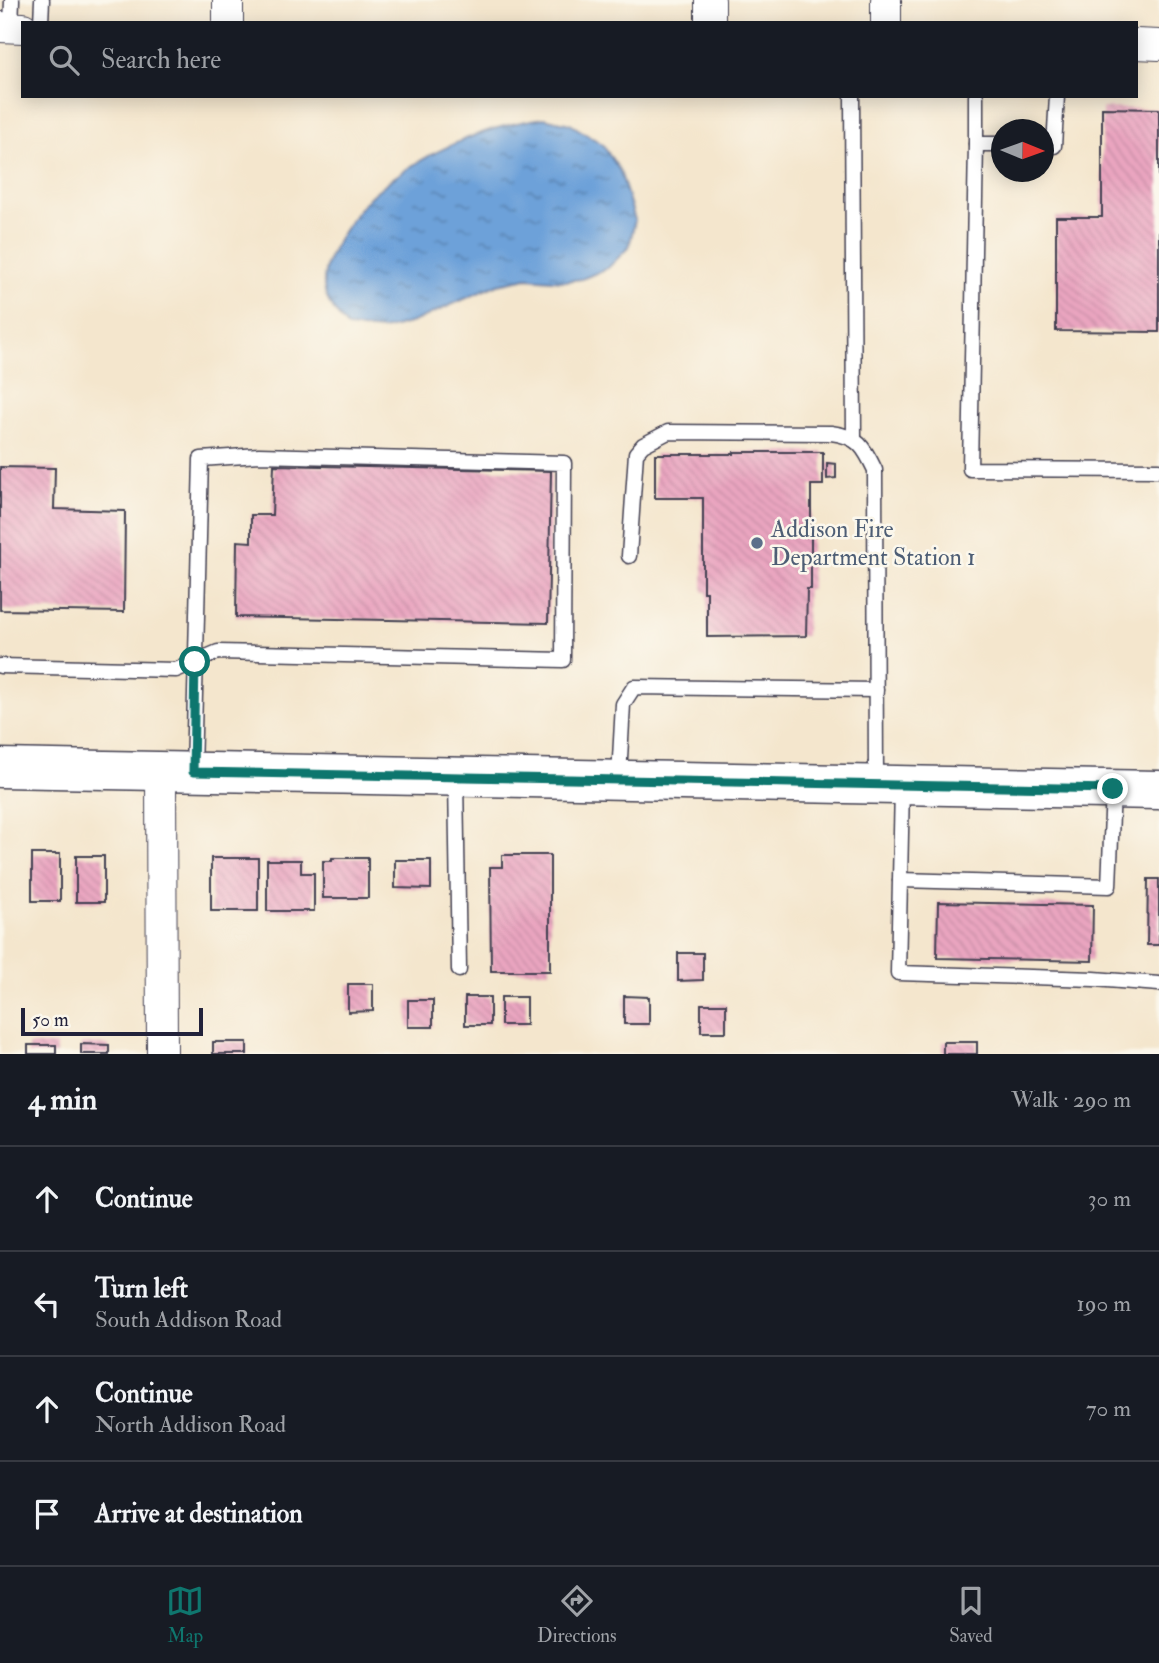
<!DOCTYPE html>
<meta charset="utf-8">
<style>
body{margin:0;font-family:"IM FELL Double Pica",serif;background:#242831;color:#f1f3f6}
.compass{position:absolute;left:991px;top:119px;width:63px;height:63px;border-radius:50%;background:#171b24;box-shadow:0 4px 18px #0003;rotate:91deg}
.scale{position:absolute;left:21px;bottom:18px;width:182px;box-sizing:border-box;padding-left:7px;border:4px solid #22223b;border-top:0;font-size:19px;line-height:24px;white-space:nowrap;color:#22223b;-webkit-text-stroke:5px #fbf7ec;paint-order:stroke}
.stop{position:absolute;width:21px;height:21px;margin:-16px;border:5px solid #0f766e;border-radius:50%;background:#fff}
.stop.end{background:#0f766e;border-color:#fff;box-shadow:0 2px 7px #0008}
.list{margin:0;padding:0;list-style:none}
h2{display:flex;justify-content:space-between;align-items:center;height:91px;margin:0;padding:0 28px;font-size:30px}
h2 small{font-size:23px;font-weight:400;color:#9ea1a6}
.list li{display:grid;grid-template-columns:46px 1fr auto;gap:21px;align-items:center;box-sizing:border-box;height:105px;padding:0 28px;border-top:2px solid #363941}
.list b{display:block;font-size:26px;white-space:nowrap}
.list p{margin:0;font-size:23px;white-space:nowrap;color:#9ea1a6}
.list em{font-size:23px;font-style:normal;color:#9ea1a6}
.icon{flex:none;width:38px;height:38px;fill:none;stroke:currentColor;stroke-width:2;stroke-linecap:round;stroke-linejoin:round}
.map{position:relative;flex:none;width:1159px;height:1054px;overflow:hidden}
.search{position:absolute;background:#171b24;box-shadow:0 4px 18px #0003;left:21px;right:21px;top:21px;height:77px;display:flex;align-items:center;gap:18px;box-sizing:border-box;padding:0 24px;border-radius:0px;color:#9ea1a6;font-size:26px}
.sheet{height:511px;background:#171b24}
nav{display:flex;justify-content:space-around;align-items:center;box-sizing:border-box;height:98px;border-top:2px solid #363941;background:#171b24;font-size:19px;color:#9ea1a6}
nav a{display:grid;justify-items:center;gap:4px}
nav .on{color:#0f766e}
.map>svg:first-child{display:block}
.water{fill:url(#water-ripples);stroke:#48628a;stroke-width:2}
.building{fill:url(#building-back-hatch)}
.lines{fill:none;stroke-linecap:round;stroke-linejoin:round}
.lane-casing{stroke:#423f51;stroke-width:17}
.street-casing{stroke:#423f51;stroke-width:32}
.secondary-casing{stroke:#423f51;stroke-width:41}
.lane{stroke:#fff;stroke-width:14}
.street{stroke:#fff;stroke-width:30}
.secondary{stroke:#fff;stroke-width:38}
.route{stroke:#0f766e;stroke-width:9}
.service-dot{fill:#5c6f8a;stroke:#fbf7ec;stroke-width:2.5}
.labels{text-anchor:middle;stroke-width:5;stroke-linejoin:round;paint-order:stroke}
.service-label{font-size:24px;fill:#4e5e75;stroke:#fbf7ec;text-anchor:start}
</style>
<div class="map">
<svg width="1159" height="1054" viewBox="0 0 1159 1054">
<defs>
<pattern id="water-ripples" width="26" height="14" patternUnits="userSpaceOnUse" patternTransform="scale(1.75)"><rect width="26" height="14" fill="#6da1d9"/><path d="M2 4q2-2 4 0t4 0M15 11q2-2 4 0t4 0" fill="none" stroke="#5983b1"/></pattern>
<pattern id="building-back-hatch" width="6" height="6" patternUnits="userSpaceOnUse" patternTransform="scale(1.75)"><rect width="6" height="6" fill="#eaa5c0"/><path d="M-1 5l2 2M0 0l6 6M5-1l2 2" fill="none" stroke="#c88ea6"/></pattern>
</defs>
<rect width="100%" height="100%" fill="#fbf7ec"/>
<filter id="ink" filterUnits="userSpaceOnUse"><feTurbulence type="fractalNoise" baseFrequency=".0143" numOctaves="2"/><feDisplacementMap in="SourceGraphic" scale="14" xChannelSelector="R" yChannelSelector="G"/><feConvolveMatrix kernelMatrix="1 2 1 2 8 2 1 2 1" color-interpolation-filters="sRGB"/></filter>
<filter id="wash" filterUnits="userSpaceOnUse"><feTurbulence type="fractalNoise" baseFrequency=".00686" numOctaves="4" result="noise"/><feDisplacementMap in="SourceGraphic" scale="28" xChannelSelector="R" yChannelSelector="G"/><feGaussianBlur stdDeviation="1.57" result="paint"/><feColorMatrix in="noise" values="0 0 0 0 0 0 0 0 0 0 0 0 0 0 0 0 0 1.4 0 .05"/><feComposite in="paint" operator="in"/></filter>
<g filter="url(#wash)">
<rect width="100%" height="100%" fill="#f4e6cd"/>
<path class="water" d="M544,118L570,124L602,144L620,171L635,220L629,247L608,268L582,279L565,281L527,278L498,284L413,322L383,330L347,327C338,315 324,300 324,285C323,266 332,250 341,235C350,221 361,204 374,193C420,154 484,126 544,118Z"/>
<g id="blocks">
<g class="building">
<path d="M1102,108L1159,109V332L1056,331V217H1102Z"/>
<path d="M734,452H823V485H811V589H807L806,636L707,637V592H703V498H655V454H734Z"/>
<path d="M827,463L836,464V478L827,479Z"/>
<path d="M274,465L551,471L548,623L236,617L237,541L251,542V515H272Z"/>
<path d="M0,467L55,468L54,509L125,511L124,612L0,610Z"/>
<rect x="32" y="854" width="28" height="47"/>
<path d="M502,855H550V971H491L490,867H502Z"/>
<rect x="76" y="856" width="28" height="46"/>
<rect x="211" y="858" width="47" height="53"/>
<path d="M332,858H368V898H323V861H332Z"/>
<path d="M267,860H301V873H314V911H267Z"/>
<path d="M395,860H431V889L395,888Z"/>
<path d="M1148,879H1159V945H1147Z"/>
<path d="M938,902L1093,905L1092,961L937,958Z"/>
<path d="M678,953H703V980L678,981Z"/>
<path d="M348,984H373V1011L348,1012Z"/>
<path d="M624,996L649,997V1024H624Z"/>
<rect x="465" y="997" width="25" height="28"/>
<rect x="501" y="997" width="25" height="28"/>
<rect x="408" y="1000" width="25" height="27"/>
<rect x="701" y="1004" width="25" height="28"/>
<rect x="213" y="1042" width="34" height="12"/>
<rect x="943" y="1042" width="34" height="12"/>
<path d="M81,1044L109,1045V1054H81Z"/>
<rect x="28" y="1045" width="28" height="9"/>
</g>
</g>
</g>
<g filter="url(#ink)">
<use href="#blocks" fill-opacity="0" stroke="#423f51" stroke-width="2"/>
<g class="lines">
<defs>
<g id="lane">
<path d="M41,23L42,0"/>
<path d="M11,27L12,0"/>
<path d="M852,96L854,440"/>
<path d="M976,96V144H1002"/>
<path d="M976,144L970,469L1159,470"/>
<path d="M1044,146H1054L1057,96"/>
<path d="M629,556L636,453L643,445L668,432L831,433C858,436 864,447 875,470L876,783"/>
<path d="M0,666L176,670L218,652L563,660L564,463L259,455L201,459L193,771"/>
<path d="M619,777L623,704L634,687L876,690"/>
<path d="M456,778L459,970"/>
<path d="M902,786L900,880L1109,886L1113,790"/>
<path d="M900,880L898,973L1094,979L1159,984"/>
</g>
<g id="street">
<path d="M886,0V23"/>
<path d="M228,23V0"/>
<path d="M710,23V0"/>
<path d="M0,27L23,28"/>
<path d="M1136,44L1159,45"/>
<path d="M161,770L162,1054"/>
</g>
<path id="secondary" d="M0,768L1159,790"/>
</defs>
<use href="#lane" class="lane-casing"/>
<use href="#street" class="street-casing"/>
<use href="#secondary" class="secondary-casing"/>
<use href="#lane" class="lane"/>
<use href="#street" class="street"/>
<use href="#secondary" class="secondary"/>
</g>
</g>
<g class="lines" filter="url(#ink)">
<path class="route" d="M195,662L193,772L1113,789"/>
</g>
<circle class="service-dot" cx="757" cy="543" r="7"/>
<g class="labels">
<g class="service-label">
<text x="771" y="537">Addison Fire<tspan x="771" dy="28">Department Station 1</tspan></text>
</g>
</g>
</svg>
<svg class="compass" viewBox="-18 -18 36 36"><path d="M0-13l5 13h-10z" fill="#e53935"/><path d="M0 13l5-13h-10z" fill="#9ea1a6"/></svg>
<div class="scale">50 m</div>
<div class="stop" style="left:195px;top:662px"></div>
<div class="stop end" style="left:1113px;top:789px"></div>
<div class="search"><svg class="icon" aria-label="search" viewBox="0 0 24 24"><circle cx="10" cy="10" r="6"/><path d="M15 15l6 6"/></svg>Search here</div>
</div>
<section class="sheet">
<h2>4 min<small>Walk · 290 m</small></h2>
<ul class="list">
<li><svg class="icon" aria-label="ahead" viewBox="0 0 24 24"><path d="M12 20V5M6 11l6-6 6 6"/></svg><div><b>Continue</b></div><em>30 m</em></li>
<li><svg class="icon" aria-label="left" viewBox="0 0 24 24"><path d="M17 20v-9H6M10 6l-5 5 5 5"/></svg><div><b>Turn left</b><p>South Addison Road</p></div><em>190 m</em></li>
<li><svg class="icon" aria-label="ahead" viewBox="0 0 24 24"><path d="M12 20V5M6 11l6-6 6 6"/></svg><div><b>Continue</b><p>North Addison Road</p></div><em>70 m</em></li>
<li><svg class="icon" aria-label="arrive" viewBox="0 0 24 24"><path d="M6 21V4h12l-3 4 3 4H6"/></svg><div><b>Arrive at destination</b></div></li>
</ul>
</section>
<nav>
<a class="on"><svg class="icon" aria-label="map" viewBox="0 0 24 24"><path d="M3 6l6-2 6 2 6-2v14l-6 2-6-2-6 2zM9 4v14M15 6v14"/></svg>Map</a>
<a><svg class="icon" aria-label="directions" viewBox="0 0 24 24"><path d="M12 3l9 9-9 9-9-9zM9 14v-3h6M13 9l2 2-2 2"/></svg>Directions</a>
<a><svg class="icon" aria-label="saved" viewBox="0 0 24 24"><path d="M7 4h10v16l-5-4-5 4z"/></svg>Saved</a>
</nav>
